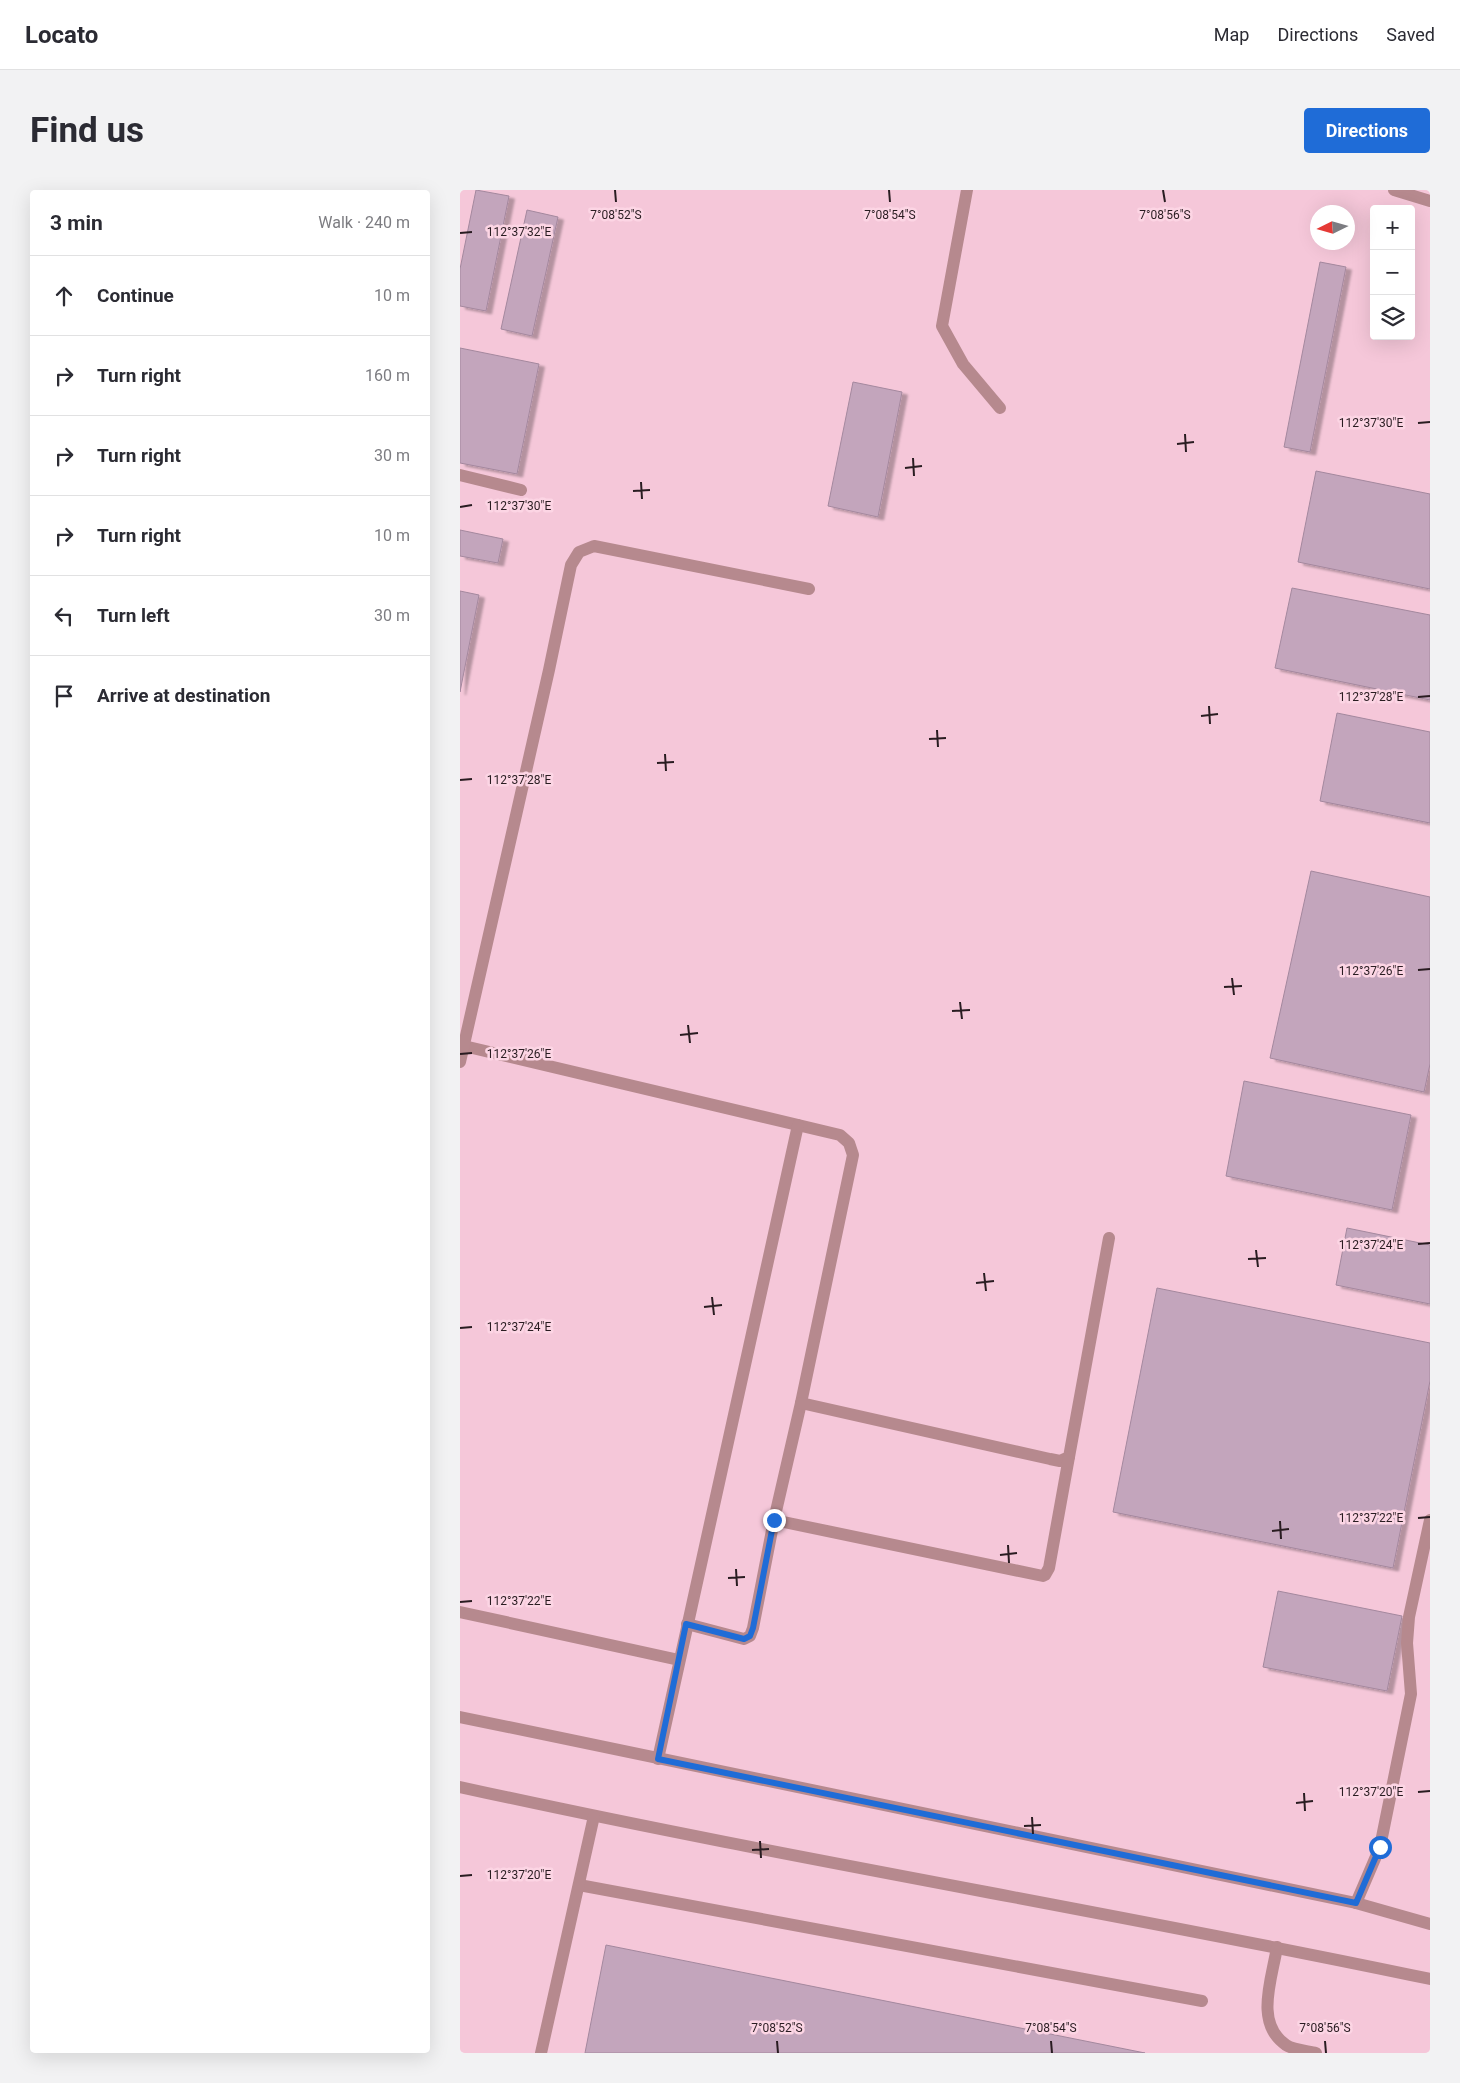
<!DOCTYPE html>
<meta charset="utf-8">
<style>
body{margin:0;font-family:Roboto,sans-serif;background:#f2f2f3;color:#2b2b33}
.controls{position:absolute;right:15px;top:15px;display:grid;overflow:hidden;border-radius:5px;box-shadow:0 5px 20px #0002}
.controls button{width:45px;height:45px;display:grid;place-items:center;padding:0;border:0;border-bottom:1px solid #e1e1e2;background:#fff;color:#2b2b33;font:25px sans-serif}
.compass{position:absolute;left:850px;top:15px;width:45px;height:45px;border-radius:50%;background:#fff;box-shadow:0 5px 20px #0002;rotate:265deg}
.stop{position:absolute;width:15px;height:15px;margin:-11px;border:4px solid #1f6cd7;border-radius:50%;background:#fff}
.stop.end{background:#1f6cd7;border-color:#fff;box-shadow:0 1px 5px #0008}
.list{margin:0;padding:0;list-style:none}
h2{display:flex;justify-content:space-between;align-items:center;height:65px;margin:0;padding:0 20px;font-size:21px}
h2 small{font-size:16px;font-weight:400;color:#7c7c81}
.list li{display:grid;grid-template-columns:32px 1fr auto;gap:15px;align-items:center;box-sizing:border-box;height:80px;padding:0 20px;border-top:1px solid #e1e1e2}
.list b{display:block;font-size:19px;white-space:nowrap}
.list em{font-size:16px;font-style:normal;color:#7c7c81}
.icon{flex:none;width:28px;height:28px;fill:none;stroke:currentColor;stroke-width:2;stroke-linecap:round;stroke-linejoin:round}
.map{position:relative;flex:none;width:970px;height:1863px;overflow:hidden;border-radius:5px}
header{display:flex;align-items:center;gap:30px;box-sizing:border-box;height:70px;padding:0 25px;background:#fff;border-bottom:1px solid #e1e1e2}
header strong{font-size:24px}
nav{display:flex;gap:28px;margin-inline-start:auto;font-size:18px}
.intro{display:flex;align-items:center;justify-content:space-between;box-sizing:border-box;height:120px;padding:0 30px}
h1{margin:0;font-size:35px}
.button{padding:12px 22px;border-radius:5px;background:#1f6cd7;color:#fff;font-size:18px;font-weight:700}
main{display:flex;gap:30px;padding:0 30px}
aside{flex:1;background:#fff;border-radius:5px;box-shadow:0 5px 20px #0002}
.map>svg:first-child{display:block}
.built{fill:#f5c7d9;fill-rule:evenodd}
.building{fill:#c3a5bc;stroke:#a4889e;filter:url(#shadow)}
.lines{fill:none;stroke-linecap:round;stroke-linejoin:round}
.minor{stroke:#b6898e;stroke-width:12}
.route{stroke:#1f6cd7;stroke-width:6}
.ticks{fill:none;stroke:#291c21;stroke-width:2}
.ticks-label{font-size:12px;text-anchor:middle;fill:#291c21;stroke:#fcd5e4;stroke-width:5;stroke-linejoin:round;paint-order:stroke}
</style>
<header>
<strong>Locato</strong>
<nav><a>Map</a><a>Directions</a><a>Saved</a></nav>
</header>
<div class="intro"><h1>Find us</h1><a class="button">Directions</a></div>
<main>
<aside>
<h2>3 min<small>Walk · 240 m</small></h2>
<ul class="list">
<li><svg class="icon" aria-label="ahead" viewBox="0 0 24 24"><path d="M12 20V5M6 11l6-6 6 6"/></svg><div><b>Continue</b></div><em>10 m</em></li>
<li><svg class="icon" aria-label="right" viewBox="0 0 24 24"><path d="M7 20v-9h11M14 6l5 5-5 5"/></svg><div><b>Turn right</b></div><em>160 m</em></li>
<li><svg class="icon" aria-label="right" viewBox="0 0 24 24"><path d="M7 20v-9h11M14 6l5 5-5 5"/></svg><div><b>Turn right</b></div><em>30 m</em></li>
<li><svg class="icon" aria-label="right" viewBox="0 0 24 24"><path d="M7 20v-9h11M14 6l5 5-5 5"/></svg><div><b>Turn right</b></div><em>10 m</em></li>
<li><svg class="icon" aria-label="left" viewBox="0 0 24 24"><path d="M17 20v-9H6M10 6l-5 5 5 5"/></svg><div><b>Turn left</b></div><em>30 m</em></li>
<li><svg class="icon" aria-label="arrive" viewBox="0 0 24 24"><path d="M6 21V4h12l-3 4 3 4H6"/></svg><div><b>Arrive at destination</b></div></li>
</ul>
</aside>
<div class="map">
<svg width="970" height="1863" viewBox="0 0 970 1863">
<defs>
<filter id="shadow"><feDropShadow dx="5.5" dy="3" stdDeviation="1" flood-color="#0004"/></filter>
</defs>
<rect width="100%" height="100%" fill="#fcd5e4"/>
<path class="built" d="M0,0H970V1863H0ZM914,19H951V146H914ZM858,22H888V52H858Z"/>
<g class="building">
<path d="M16,0L49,6L26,121L0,116V79Z"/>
<path d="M67,20L98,27L72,146L41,139Z"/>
<path d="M860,72L886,77L850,262L824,257Z"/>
<path d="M0,158L79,174L57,284L0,273Z"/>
<path d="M393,192L442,202L418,327L368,316Z"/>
<path d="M856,281L970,304V399L838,372Z"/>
<path d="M0,340L43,349L38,373L0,366Z"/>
<path d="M832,398L970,425V510L815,478Z"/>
<path d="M0,401L19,405L0,502Z"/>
<path d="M877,523L970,542V633L860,611Z"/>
<path d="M851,681L970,707V874L964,902L810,868Z"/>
<path d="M784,891L951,925L932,1020L766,986Z"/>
<path d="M887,1038L970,1055V1114L876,1095Z"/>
<path d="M697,1098L970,1153V1191L933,1378L653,1322Z"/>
<path d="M818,1401L942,1426L927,1501L803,1477Z"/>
<path d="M146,1755L685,1863H125Z"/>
</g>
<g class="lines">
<g class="minor">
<path d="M507,0L482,136L503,174L540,218"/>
<path d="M934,0L970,11"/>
<path d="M0,285L61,300"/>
<path d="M4,856L380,945L389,953L393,965L341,1213L314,1330L293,1438L290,1446L284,1449L227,1434"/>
<path d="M0,872L89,480L111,375L119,362L134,356L349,399"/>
<path d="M341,1213L590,1269L600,1271L609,1267L649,1048"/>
<path d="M314,1330L583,1386L585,1385L589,1378L609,1267"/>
<path d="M0,1422L219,1470"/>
<path d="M0,1527L896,1713L970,1734"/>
<path d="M198,1569L338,935"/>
<path d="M0,1597C322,1668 647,1721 970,1789"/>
<path d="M119,1695L742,1811"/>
<path d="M896,1713L920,1657L951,1504L947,1453L949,1427L970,1330"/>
<path d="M817,1757C812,1789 794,1833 826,1855C833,1860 848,1861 856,1863"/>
<path d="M81,1863L134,1626"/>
</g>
</g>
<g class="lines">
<path class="route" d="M314,1330L293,1438L290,1446L284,1449L226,1434L198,1569L896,1713L920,1657"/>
</g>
<path class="ticks" d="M155,0L156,12M429,0L430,12M703,0L705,12M0,43L12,42M958,233L970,232M725,244L726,262M717,254L734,252M453,268L454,286M445,278L462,276M181,292L182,309M173,301L190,300M0,317L12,315M958,507L970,506M749,516L750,534M741,526L758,524M477,540L478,557M469,549L486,548M205,564L206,581M197,573L214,572M0,590L12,589M958,780L970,779M772,788L774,805M764,797L782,796M500,812L502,829M492,821L510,820M228,835L230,853M220,845L238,843M0,864L12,863M958,1054L970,1053M796,1060L798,1077M788,1069L806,1068M524,1083L526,1101M516,1093L534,1091M252,1107L254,1125M244,1117L262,1115M0,1138L12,1137M958,1328L970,1327M820,1331L821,1349M812,1341L829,1339M548,1355L549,1373M540,1365L557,1363M276,1379L277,1396M268,1388L285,1387M0,1412L12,1411M958,1602L970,1601M844,1603L845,1621M836,1613L853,1611M572,1627L573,1644M564,1636L581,1635M300,1651L301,1668M292,1660L309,1659M0,1686L12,1685M317,1851L318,1863M591,1851L592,1863M865,1851L866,1863"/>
<g class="ticks-label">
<text x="156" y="29">7°08'52"S</text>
<text x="430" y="29">7°08'54"S</text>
<text x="705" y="29">7°08'56"S</text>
<text x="59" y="46">112°37'32"E</text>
<text x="911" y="237">112°37'30"E</text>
<text x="59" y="320">112°37'30"E</text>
<text x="911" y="511">112°37'28"E</text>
<text x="59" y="594">112°37'28"E</text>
<text x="911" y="785">112°37'26"E</text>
<text x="59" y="868">112°37'26"E</text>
<text x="911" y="1059">112°37'24"E</text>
<text x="59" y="1141">112°37'24"E</text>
<text x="911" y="1332">112°37'22"E</text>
<text x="59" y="1415">112°37'22"E</text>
<text x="911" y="1606">112°37'20"E</text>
<text x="59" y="1689">112°37'20"E</text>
<text x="317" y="1842">7°08'52"S</text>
<text x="591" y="1842">7°08'54"S</text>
<text x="865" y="1842">7°08'56"S</text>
</g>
</svg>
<div class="controls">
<button>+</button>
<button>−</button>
<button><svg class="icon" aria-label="layers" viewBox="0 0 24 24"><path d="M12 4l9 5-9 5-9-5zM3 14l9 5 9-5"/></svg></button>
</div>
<svg class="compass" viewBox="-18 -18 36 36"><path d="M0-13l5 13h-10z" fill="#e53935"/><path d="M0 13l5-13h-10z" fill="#7c7c81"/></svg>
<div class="stop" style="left:920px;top:1657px"></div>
<div class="stop end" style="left:314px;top:1330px"></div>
</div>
</main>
